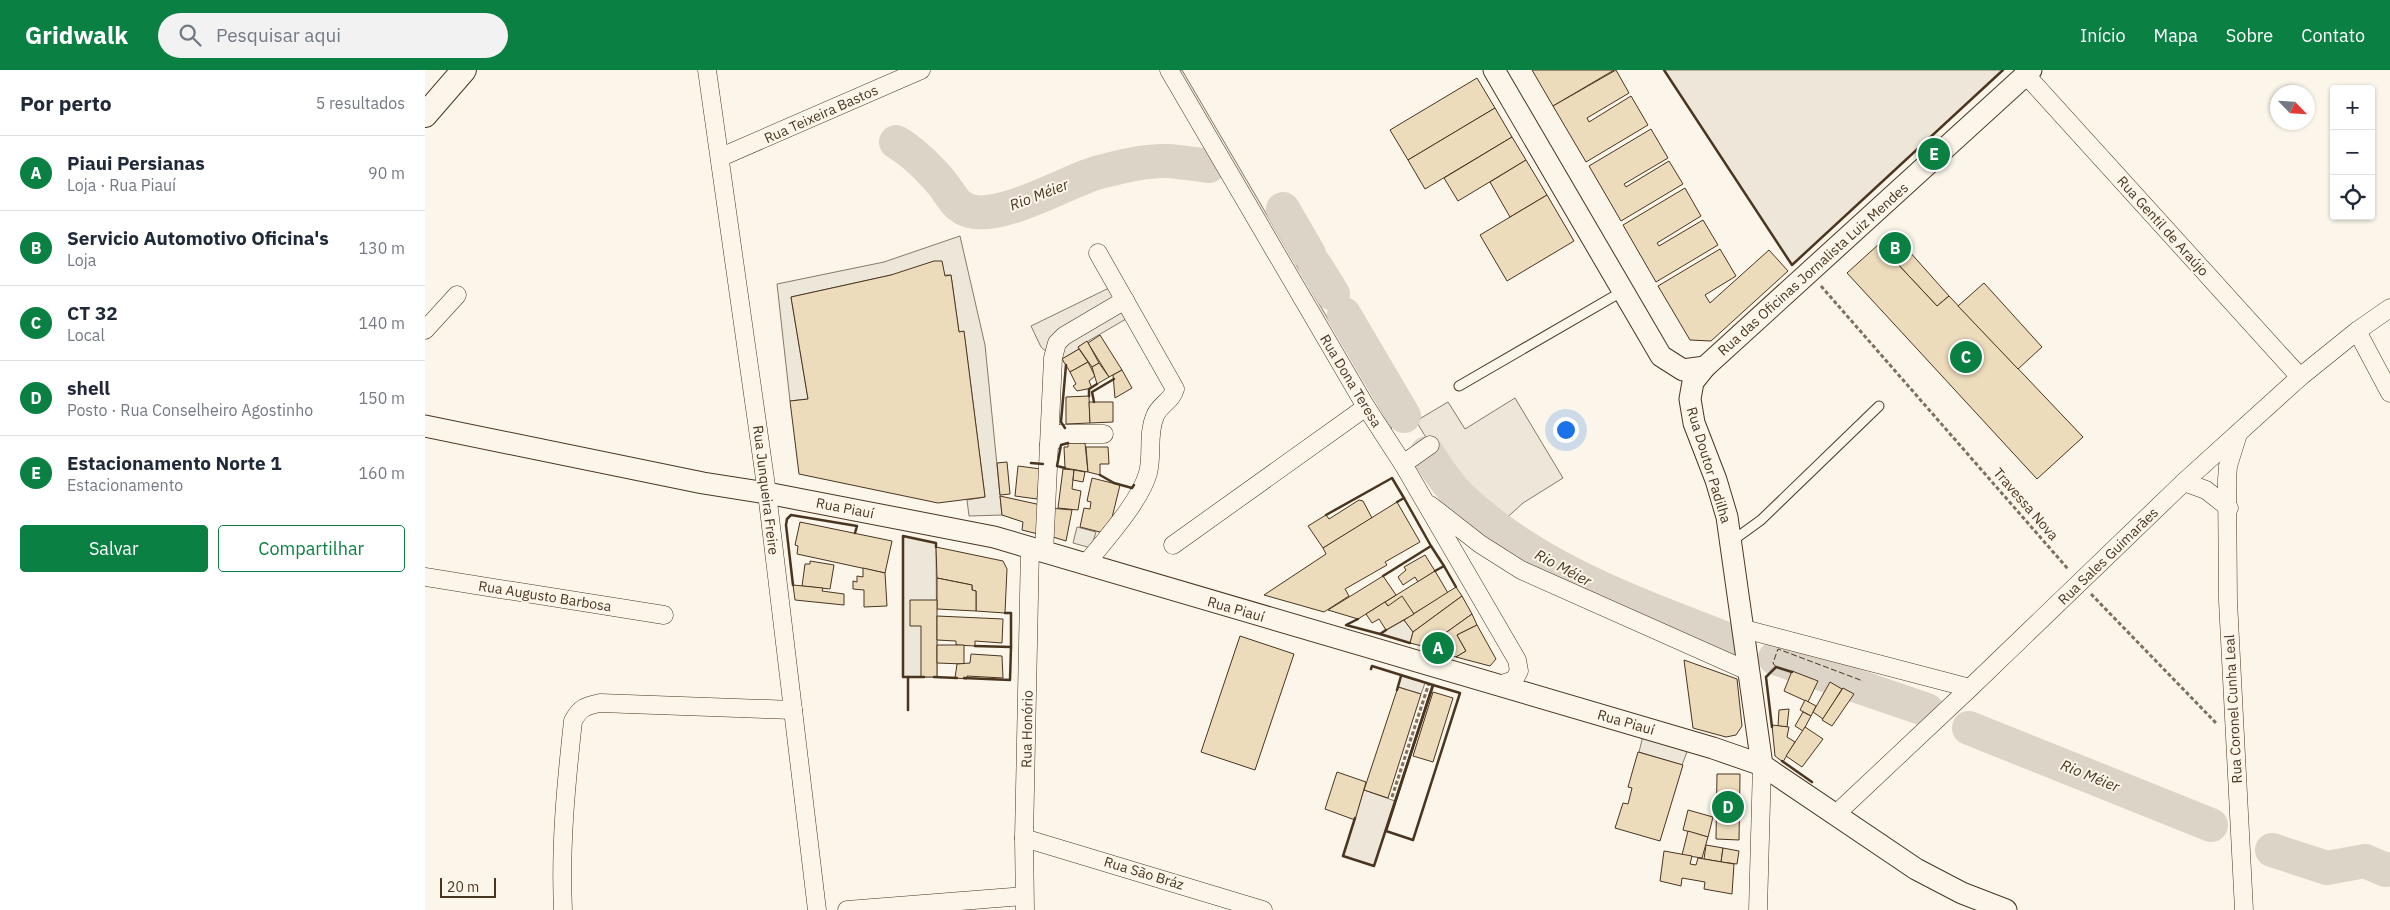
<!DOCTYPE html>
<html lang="pt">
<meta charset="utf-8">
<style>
body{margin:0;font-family:"IBM Plex Sans",sans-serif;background:#f2f2f3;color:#1f2937}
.controls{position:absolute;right:15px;top:15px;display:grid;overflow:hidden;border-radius:5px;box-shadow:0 1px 4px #0004}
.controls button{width:45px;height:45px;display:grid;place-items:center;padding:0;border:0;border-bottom:1px solid #e0e1e3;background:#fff;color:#1f2937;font:25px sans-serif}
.compass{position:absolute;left:1845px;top:15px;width:45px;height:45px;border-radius:50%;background:#fff;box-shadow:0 1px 4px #0004;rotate:115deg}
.scale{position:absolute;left:15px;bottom:12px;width:56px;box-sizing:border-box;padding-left:5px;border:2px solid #4a3520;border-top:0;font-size:14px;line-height:18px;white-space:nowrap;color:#4a3520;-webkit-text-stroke:4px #fbf6e9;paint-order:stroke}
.you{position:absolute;left:1140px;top:359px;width:18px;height:18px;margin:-12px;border:4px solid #fff;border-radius:50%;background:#1a73e8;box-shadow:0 0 0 8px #1a73e833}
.badge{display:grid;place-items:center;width:32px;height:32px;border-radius:50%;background:#0b8043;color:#fff;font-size:16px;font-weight:700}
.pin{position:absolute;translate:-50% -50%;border:2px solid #fff;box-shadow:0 1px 5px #0006}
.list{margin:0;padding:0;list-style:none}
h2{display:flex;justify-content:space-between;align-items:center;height:65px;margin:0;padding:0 20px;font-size:21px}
h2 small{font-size:16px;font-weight:400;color:#747a83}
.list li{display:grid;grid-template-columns:32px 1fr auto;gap:15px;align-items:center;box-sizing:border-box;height:75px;padding:0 20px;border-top:1px solid #e0e1e3}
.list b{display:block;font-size:19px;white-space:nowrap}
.list p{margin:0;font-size:16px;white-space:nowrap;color:#747a83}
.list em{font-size:16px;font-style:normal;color:#747a83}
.actions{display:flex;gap:10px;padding:15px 20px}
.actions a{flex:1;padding:11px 0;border:1px solid #0b8043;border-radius:5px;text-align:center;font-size:18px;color:#0b8043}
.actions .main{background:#0b8043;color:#fff}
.icon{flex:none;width:28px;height:28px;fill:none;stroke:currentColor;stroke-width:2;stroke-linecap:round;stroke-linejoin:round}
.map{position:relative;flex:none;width:1965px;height:840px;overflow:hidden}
header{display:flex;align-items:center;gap:30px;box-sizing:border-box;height:70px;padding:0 25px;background:#0b8043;color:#fff}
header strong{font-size:24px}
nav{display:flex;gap:28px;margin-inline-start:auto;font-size:18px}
.search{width:350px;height:45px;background:#f2f2f3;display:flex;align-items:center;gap:12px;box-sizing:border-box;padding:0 18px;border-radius:28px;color:#747a83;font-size:19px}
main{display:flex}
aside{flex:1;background:#fff}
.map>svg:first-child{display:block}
.green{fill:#ede6d9;stroke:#887966}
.parking{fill:#ede7d9;stroke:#887966}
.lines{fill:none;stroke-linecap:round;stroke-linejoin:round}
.river{stroke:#dcd4c6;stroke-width:34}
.building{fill:#ecdcbc;stroke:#4a3520}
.service-casing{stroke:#4a3520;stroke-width:11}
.minor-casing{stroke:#4a3520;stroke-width:19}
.tertiary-casing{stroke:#4a3520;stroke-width:23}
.secondary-casing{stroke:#4a3520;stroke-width:26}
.path{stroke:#7f6f5c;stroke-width:3;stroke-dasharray:4 2.5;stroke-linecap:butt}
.service{stroke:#fbf6e9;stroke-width:9}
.minor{stroke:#fbf6e9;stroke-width:18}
.tertiary{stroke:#fbf6e9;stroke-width:21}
.secondary{stroke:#fbf6e9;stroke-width:24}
.fence{stroke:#4a3520;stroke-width:1;stroke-dasharray:6 2.5;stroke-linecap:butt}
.wall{stroke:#4a3520;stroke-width:2.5}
.labels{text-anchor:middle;stroke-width:4;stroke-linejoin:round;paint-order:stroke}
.street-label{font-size:14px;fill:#4a3520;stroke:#fbf6e9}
.water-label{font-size:15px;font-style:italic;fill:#4a3520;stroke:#fbf6e9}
</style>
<header>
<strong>Gridwalk</strong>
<div class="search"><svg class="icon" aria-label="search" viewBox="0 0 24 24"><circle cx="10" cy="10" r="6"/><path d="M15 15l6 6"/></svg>Pesquisar aqui</div>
<nav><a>Início</a><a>Mapa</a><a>Sobre</a><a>Contato</a></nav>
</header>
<main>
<aside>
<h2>Por perto<small>5 resultados</small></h2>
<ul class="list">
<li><span class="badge">A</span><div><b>Piaui Persianas</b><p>Loja · Rua Piauí</p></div><em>90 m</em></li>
<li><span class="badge">B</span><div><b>Servicio Automotivo Oficina's</b><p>Loja</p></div><em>130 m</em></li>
<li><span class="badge">C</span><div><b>CT 32</b><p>Local</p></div><em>140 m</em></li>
<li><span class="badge">D</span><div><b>shell</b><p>Posto · Rua Conselheiro Agostinho</p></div><em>150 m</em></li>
<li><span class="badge">E</span><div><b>Estacionamento Norte 1</b><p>Estacionamento</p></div><em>160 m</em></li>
</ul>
<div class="actions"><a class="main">Salvar</a><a>Compartilhar</a></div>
</aside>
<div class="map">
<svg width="1965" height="840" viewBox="0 0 1965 840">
<rect width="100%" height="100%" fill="#fbf6e9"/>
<g class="green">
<path d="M1239,0H1578L1367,195Z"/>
<path d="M976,606L1000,613L996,624L973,617Z"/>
<path d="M939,720L970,731L949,796L918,786Z"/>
</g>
<g class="parking">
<path d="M750,0H757L967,358L961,362Z"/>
<path d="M535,166L560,275L577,445L544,446L542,430L560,427L539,262H534L526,205H466L366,227L383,329L365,331L352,214L459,192Z"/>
<path d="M684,218L701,249L653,277L654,279L637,289L636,295L616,277L606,256Z"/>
<path d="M1090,328L1138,408L1098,433L1076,453L1022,402L991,351L1023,332L1040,359Z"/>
<path d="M652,457L671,462L666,478L648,473Z"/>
<path d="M478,466L511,473L512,607H478Z"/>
<path d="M979,550L988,562L985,573L955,564Z"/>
<path d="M1218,666L1263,679L1257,695L1214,682Z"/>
</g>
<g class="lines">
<g class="river">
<path d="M471,72C488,82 503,97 516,112C525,123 530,137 545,141C577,150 639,113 671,103C693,97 720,90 743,91C756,92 770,94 784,96"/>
<path d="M858,139L884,184"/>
<path d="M890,195L908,224"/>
<path d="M919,244L979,346"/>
<path d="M1002,383C1012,398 1021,413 1034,426C1109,498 1207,532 1302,569"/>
<path d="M1350,588L1502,640"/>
<path d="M1544,658L1786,755"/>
<path d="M1847,780L1902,798L1940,791L1961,800L1965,799"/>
</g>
</g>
<g class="building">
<path d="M1107,0H1189L1128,36Z"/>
<path d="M1191,0L1204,23L1162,48L1164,52L1206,26L1223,55L1161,92L1128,36Z"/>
<path d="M1052,8L1070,38L983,90L965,60Z"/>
<path d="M1070,38L1087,67L1000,119L983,90Z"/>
<path d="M1226,59L1243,88L1199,114L1201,117L1244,91L1258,114L1196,151L1164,96Z"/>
<path d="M1087,67L1101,90L1033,131L1019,108Z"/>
<path d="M1101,90L1122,125L1085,147L1065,112Z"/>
<path d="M1260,118L1276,146L1232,173L1234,176L1278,150L1293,175L1231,212L1198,155Z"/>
<path d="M1122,125L1149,171L1082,211L1055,165Z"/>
<path d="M1467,162L1524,226L1512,236L1454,174Z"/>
<path d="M1454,174L1512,236L1524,226L1658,367L1612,409L1422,203Z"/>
<path d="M1295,179L1311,206L1280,225L1285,233L1344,180L1363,201L1286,271L1265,270L1233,216Z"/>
<path d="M509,191H517L520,206L526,205L534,262L539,261L560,427L513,433L374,404L365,331L383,329L366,227L466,205Z"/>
<path d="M1559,213L1617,277L1593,299L1533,236Z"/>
<path d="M675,265L697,300L684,307L663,273Z"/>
<path d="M662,271L674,293L667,297L653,277Z"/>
<path d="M654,279L663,292L645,302L637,289Z"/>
<path d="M663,292L670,306L664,311L667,318L652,321L648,316L651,314L645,302Z"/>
<path d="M674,293L684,307L672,314L667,297Z"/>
<path d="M697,300L707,318L690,328L688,305Z"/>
<path d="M664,326L665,353L641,354V327Z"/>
<path d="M664,332H688V352L665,353Z"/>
<path d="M643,373H660L663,402L640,398L639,377H643Z"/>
<path d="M661,377H683L684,394H675V405L663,402Z"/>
<path d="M582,392L585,424L575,425L572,393Z"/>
<path d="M593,396L616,399L612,429L590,426Z"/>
<path d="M638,399L649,400L647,419L656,421L653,440L633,438Z"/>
<path d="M649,400L660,402L658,412L648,410Z"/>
<path d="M667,408L695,415L683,464L655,457L659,438L665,439L666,432L662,431Z"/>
<path d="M575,426L616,435L613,464L597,460L598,452L577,445Z"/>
<path d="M934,430L938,431L947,448L898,478L883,456L901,445L904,449Z"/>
<path d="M972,432L995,472L960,492L962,495L920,519L924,526L899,542L839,525L901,484L898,478Z"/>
<path d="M625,438L647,440L641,471L628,467Z"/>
<path d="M375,452L467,471L460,503L372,484L373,476L370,475Z"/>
<path d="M511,477L578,491L582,499L580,543L551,541V521L547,520V515L512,508Z"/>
<path d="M1000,485L1010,501L993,512L990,507L978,515L973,507L981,500L979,497Z"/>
<path d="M385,491L409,495L405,519L377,516L380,494H385Z"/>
<path d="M438,498L460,503L462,536L439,537V520L428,519V511L432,512V506L438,507Z"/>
<path d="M1010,501L1023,523L975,552L960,532Z"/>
<path d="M958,506L971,525L941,544L933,549L903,540Z"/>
<path d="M512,508L547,515V520L551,521V541L512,539Z"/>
<path d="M368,515L398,518L397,521L419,524V535L370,530Z"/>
<path d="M1031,517L1037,526L988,562L979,550Z"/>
<path d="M977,526L989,544L961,560L954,549L947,553L941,544L960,532L963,536Z"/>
<path d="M1037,526L1047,544L1001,577L985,573L988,562Z"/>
<path d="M485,530H512V607H496V556H485Z"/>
<path d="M1047,544L1052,555L1032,565L1041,581L1031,587L1001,577Z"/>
<path d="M512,546L578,549L577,573L550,571V576L531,575V571L512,570Z"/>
<path d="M1052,555L1071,589L1065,596L1031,587L1041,581L1032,565Z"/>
<path d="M815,566L869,584L830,700L776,682Z"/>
<path d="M512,575H539V594L512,593Z"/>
<path d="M546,584L577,586L578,608L542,606V609L530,608L532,594L545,593Z"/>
<path d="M1259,590L1312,609L1317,656L1311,665L1301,667L1268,658Z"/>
<path d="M1367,601L1393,611L1383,632L1359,621Z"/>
<path d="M1405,612L1417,619L1398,649L1388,642Z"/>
<path d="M973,617L996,624L963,728L939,720Z"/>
<path d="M1418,618L1429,624L1407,656L1397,650Z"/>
<path d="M1008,622L1028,628L1008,692L988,686Z"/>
<path d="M1380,630L1391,636L1386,646L1375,640Z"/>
<path d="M1364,639L1362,657L1353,656L1354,640Z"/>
<path d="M1378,642L1386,646L1378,661L1370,656Z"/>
<path d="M1347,655L1364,657L1362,667L1370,672L1358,692L1350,686Z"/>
<path d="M1380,657L1398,669L1377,697L1361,686Z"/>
<path d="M1213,682L1258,695L1235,771L1190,758L1198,733L1203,734L1207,718L1203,717Z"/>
<path d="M912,702L941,712L930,750L900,739Z"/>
<path d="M1292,704H1315L1314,770L1291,769Z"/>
<path d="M1263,740L1288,747L1283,767L1258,760Z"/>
<path d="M1263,761L1283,767L1277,788L1257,785Z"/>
<path d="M1281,775L1298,778L1296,792L1279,789Z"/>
<path d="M1298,778L1314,781L1312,794L1296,792Z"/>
<path d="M1239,781L1267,786L1265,794L1271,795L1273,788L1309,794L1307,824L1279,819L1280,812L1257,808L1256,816L1235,811Z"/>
</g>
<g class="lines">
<defs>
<g id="service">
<path d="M1034,316L1198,221"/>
<path d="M1307,471L1336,450L1454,336"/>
</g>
<g id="minor">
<path d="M282,0L342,423L392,840"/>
<path d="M744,0L941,337L978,394L1092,590L1094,601L1089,610L1074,615"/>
<path d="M1601,5L1875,307"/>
<path d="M296,87L496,0"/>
<path d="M0,260L32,225"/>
<path d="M1932,261L1965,323"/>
<path d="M1813,364L1803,396L1802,410L1803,531L1819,840"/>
<path d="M624,375L634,364H679"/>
<path d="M978,394L1005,375"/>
<path d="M1759,412L1781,420L1804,438"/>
<path d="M1005,435L1055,474L1096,500L1323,601"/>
<path d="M748,475L941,337"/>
<path d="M619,483L628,288L632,273L639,266L700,230"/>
<path d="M660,495C679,471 715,432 723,403C728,384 722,365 730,346C734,335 747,331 750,319L673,183"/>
<path d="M0,507L239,545"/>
<path d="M1319,559L1545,618"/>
<path d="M1410,745L1545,618L1759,412L1875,307L1932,261L1965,238"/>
<path d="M599,768L838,840"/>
<path d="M138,840C135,776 141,715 148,651C155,638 160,636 175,633L368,640"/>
<path d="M422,840L599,826"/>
<path d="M600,840L599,768L605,478"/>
<path d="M1333,840L1337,695"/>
</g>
<g id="tertiary">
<path d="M1069,0L1236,286L1258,300L1280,297"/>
<path d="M0,356L278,413L342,423L569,467L1288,678L1337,695L1491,799L1537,823L1581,840"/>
<path d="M1337,695L1302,447L1291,410L1269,353L1265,329L1268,312L1280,297L1606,0"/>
</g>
<path id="secondary" d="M0,45L39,0"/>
</defs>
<use href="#service" class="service-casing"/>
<use href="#minor" class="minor-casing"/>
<use href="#tertiary" class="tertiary-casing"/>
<use href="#secondary" class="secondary-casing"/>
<g class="path">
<path d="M1396,216L1643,499"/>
<path d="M1666,524L1791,653"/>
<path d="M967,727L1004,613"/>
</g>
<use href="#service" class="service"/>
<use href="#minor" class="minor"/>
<use href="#tertiary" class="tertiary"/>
<use href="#secondary" class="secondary"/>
<path class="fence" d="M1351,597L1348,593L1353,579L1438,611"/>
<g class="wall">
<path d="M1239,0L1367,195L1578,0"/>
<path d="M664,326V319L672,314"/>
<path d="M669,332L667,322L689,309"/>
<path d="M640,358L636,352L641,295"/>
<path d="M606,393L618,394"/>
<path d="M640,398L632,396L636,375L643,373"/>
<path d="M675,405L689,413L707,418L709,415"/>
<path d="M972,432L979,428L1006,476"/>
<path d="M901,445L967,408L979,428"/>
<path d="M1010,501L1019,496L1031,517"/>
<path d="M958,506L1006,476L1019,496"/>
<path d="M368,515L361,455L362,449L366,445L432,456L430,463"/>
<path d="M933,549L921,555L955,564L961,560"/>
<path d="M955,564L985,573"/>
<path d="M550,576L586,577V543H580"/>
<path d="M499,607H478V466L511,473V477"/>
<path d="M509,607L532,608"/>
<path d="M539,608L585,610L586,577"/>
<path d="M1008,615L1035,623L988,770L961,761Z"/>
<path d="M972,620L976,606"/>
<path d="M483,640V607"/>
<path d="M1347,657L1341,607L1351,597L1367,602"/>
<path d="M1357,691L1387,712"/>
<path d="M930,748L918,786L949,796L1008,615L947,596L946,599"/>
</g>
</g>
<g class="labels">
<g class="street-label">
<text transform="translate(396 44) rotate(-24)" y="5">Rua Teixeira Bastos</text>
<text transform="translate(1738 156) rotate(48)" y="5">Rua Gentil de Araújo</text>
<text transform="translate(1388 199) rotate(-42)" y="5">Rua das Oficinas Jornalista Luiz Mendes</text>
<text transform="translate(926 311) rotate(59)" y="5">Rua Dona Teresa</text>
<text transform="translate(1284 395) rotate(73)" y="5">Rua Doutor Padilha</text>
<text transform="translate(341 420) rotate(83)" y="5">Rua Junqueira Freire</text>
<text transform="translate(1601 434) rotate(49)" y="5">Travessa Nova</text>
<text transform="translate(420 438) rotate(11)" y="5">Rua Piauí</text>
<text transform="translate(1683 486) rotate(-44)" y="5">Rua Sales Guimarães</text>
<text transform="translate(120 526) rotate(9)" y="5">Rua Augusto Barbosa</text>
<text transform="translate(811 539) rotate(16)" y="5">Rua Piauí</text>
<text transform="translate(1808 639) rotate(-93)" y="5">Rua Coronel Cunha Leal</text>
<text transform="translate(1201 652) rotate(16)" y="5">Rua Piauí</text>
<text transform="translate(602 659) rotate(-89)" y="5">Rua Honório</text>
<text transform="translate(719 803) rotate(17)" y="5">Rua São Bráz</text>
</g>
<g class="water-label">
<text transform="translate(614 125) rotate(-21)" y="5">Rio Méier</text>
<text transform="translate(1138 498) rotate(28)" y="5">Rio Méier</text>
<text transform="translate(1665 706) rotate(22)" y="5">Rio Méier</text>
</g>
</g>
</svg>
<div class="controls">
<button>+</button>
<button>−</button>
<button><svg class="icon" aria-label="locate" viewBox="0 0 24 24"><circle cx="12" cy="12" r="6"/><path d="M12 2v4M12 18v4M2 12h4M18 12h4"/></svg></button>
</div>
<svg class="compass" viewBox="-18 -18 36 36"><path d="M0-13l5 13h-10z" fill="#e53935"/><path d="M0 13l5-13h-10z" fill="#747a83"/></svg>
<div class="scale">20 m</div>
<div class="you"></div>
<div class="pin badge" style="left:1013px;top:578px">A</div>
<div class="pin badge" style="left:1470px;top:178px">B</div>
<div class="pin badge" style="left:1541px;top:287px">C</div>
<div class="pin badge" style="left:1303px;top:737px">D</div>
<div class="pin badge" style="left:1509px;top:84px">E</div>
</div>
</main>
